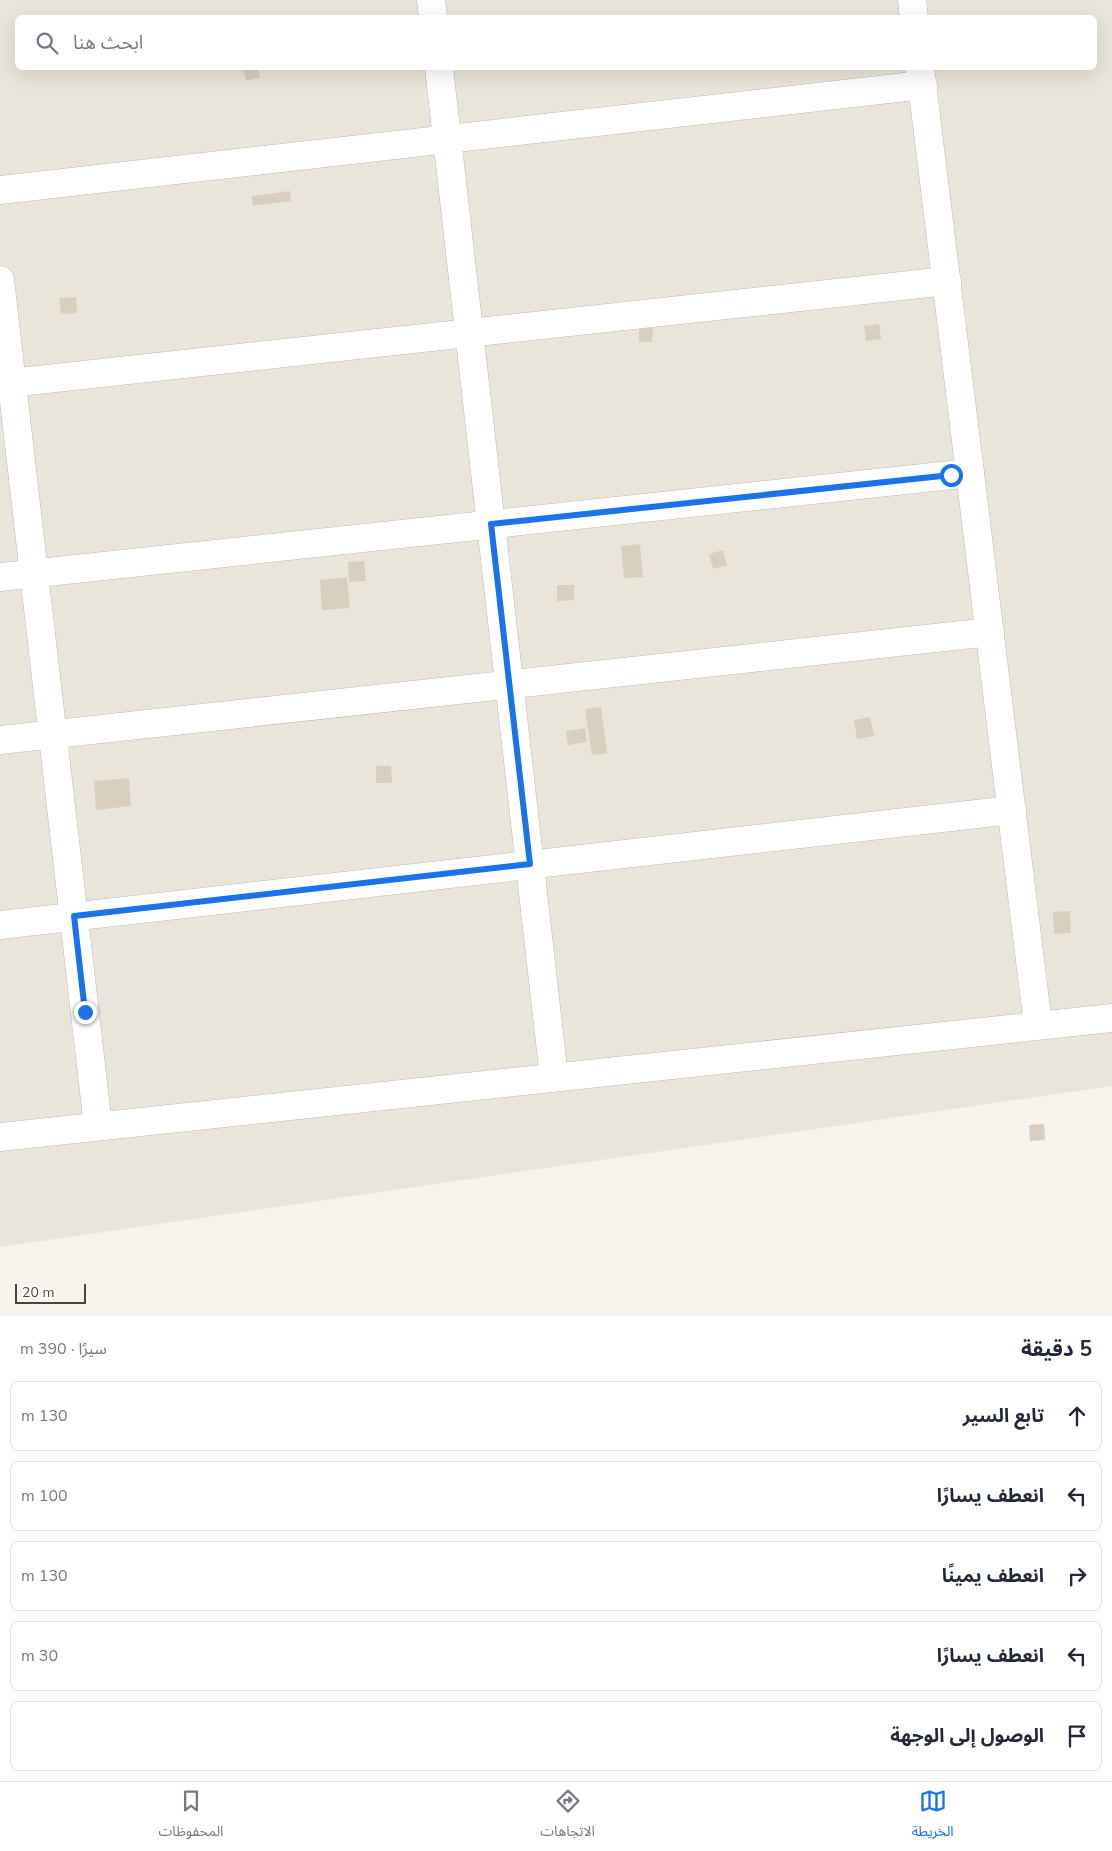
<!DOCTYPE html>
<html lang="ar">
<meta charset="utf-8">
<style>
body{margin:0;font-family:"Nunito Sans","Noto Sans Arabic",sans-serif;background:#f6f6f7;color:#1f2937;direction:rtl}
.scale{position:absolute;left:15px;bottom:12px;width:71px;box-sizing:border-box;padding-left:5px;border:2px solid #4b4439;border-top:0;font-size:14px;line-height:18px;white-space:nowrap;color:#4b4439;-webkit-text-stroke:4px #fff;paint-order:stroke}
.stop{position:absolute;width:15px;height:15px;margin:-11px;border:4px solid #1a73e8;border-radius:50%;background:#fff}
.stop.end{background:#1a73e8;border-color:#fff;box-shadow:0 1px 5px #0008}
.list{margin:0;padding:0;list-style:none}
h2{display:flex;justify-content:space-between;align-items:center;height:65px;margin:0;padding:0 20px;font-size:21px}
h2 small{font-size:16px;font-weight:400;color:#747a83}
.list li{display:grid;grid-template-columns:32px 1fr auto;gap:15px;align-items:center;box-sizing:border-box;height:70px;margin:0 10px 10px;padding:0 10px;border:1px solid #e0e1e3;border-radius:8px}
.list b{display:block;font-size:19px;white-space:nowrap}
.list em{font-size:16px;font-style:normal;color:#747a83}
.icon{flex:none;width:28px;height:28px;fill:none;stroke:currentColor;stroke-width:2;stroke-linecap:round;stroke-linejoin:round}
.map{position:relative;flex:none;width:1112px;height:1316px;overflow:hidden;direction:ltr}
.search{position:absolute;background:#fff;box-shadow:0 5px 20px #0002;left:15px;right:15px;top:15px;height:55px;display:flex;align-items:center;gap:12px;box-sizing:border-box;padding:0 18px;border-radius:8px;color:#747a83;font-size:19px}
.sheet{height:465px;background:#fff}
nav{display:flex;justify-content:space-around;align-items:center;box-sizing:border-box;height:70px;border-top:1px solid #e0e1e3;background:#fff;font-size:14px;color:#747a83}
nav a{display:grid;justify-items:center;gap:2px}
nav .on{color:#1a73e8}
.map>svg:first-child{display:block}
.residential{fill:#eae5da;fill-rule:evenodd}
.building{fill:#d8cfc1}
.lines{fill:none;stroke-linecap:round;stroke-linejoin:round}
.minor-casing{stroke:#c2bbae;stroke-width:29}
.minor{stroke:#fff;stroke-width:28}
.route{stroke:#1a73e8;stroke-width:6}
</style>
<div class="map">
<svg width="1112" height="1316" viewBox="0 0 1112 1316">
<rect width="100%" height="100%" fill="#f6f3ec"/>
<path class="residential" d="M0,0H1112V1086L0,1247ZM18,18H1094V68H18Z"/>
<g class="building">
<path d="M243,68H258L260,78L246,81Z"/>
<path d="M290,191L291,201L253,206L252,196Z"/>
<path d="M76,297L77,313L61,314L59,298Z"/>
<path d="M879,324L881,339L866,341L864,326Z"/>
<path d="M639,327H653L652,342H639Z"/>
<path d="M640,544L643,577L624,578L621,546Z"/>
<path d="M723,550L727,565L713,569L709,554Z"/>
<path d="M364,561L366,581L349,582L348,562Z"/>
<path d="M347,577L350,608L322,610L320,580Z"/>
<path d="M557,585H574V600L557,601Z"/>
<path d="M601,707L607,753L592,755L585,709Z"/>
<path d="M870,717L874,736L857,739L854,720Z"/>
<path d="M585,728L587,742L568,745L566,731Z"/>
<path d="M376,766H391L392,783H376Z"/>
<path d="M129,778L131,806L96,810L94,781Z"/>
<path d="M1070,911L1071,933L1054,934L1053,912Z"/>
<path d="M1044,1124L1045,1140L1030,1141L1029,1125Z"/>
</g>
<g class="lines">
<defs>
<g id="minor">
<path d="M431,0L433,18"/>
<path d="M912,0L914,18"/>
<path d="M439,68L554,1077"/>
<path d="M920,68L1038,1025"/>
<path d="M0,190L923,85"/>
<path d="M0,280L98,1126"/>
<path d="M0,384L947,281"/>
<path d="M0,577L970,473"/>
<path d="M0,740L990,632"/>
<path d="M0,925L1012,810"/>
<path d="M0,1137L1112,1018"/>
</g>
</defs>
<use href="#minor" class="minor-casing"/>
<use href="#minor" class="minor"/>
</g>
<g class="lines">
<path class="route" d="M85,1012L74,916L530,864L491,524L951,475"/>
</g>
</svg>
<div class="scale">20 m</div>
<div class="stop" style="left:951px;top:475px"></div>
<div class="stop end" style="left:85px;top:1012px"></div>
<div class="search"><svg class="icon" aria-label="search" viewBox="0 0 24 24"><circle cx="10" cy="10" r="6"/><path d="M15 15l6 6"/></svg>ابحث هنا</div>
</div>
<section class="sheet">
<h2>5 دقيقة<small>سيرًا · 390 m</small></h2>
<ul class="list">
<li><svg class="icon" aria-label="ahead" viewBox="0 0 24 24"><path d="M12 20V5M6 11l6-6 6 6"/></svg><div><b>تابع السير</b></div><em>130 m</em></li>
<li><svg class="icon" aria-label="left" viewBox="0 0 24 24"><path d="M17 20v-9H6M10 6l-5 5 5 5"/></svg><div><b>انعطف يسارًا</b></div><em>100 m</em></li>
<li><svg class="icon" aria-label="right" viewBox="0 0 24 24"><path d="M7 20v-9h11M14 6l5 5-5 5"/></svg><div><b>انعطف يمينًا</b></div><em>130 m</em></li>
<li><svg class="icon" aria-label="left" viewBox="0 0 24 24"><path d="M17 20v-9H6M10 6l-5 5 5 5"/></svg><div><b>انعطف يسارًا</b></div><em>30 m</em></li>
<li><svg class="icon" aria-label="arrive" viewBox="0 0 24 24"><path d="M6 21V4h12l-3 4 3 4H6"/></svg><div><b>الوصول إلى الوجهة</b></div></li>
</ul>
</section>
<nav>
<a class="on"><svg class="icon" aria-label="map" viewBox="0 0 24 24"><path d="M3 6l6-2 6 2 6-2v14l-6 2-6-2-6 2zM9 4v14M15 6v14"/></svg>الخريطة</a>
<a><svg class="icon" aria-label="directions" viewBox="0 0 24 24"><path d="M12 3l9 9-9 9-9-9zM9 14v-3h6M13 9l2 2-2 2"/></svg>الاتجاهات</a>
<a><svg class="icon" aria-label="saved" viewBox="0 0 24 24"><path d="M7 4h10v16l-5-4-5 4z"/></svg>المحفوظات</a>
</nav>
